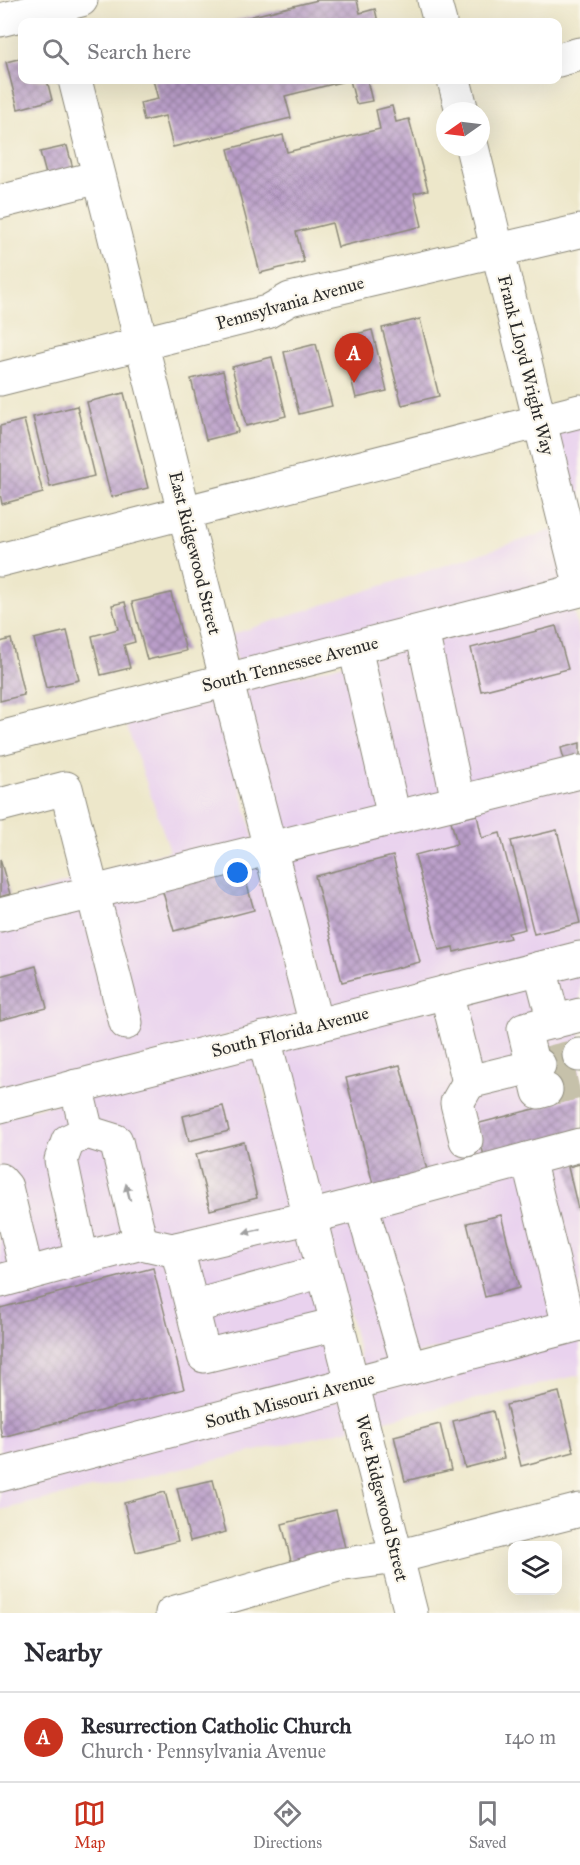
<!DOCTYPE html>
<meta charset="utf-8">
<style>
body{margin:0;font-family:"IM FELL Great Primer",serif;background:#f7f7f7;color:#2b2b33}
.controls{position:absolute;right:18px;bottom:18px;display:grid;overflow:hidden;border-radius:12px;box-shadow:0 6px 24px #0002}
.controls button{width:54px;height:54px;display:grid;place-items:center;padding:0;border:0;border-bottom:2px solid #e1e1e2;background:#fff;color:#2b2b33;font:30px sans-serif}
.compass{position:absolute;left:436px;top:102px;width:54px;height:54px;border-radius:50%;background:#fff;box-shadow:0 6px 24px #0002;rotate:256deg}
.you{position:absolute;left:238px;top:873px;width:21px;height:21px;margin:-15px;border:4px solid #fff;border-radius:50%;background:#1a73e8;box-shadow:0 0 0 9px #1a73e833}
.badge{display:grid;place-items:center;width:39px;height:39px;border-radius:50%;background:#c8321e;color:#fff;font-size:20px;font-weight:700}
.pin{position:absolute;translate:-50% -50px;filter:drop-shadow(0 2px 3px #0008)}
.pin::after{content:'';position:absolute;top:32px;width:21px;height:18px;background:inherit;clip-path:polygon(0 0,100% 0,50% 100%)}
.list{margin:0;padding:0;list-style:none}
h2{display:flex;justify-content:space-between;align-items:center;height:78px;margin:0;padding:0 24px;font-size:26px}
h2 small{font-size:20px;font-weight:400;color:#7c7c81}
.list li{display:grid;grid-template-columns:39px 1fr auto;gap:18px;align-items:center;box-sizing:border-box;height:90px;padding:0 24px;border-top:2px solid #e1e1e2}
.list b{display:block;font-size:22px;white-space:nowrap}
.list p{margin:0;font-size:20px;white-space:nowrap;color:#7c7c81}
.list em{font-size:20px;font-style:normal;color:#7c7c81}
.icon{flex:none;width:33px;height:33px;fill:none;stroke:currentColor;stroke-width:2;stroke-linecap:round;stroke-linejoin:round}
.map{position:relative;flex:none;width:580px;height:1613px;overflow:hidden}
.search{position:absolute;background:#fff;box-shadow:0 6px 24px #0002;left:18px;right:18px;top:18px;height:66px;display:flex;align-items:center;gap:15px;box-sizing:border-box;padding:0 21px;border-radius:12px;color:#7c7c81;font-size:22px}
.sheet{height:168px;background:#fff}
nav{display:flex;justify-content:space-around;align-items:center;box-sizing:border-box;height:84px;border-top:2px solid #e1e1e2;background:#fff;font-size:16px;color:#7c7c81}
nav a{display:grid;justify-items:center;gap:3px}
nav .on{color:#c8321e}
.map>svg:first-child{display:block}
.built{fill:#e9d2ee}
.building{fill:url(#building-cross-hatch)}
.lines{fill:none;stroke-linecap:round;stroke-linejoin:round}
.minor-tunnel{stroke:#c6c1aa;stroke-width:33;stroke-dasharray:33 16;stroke-linecap:butt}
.minor-casing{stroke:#8c897a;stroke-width:35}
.major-casing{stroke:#8c897a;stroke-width:35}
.minor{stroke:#fff;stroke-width:33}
.major{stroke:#fff;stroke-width:33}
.oneway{fill:#a0a0a0}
.labels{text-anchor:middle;stroke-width:4.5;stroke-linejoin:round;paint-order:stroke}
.street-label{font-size:18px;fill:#2b2b2b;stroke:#fbf7ec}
</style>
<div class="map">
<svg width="580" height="1613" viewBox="0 0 580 1613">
<defs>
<pattern id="building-cross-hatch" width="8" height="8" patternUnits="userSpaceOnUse" patternTransform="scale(1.5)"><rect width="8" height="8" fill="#ba9ec9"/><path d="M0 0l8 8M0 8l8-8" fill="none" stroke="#9781a3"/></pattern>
</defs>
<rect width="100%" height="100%" fill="#fbf7ec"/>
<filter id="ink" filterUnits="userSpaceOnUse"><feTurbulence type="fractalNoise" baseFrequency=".0167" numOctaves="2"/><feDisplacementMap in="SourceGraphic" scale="12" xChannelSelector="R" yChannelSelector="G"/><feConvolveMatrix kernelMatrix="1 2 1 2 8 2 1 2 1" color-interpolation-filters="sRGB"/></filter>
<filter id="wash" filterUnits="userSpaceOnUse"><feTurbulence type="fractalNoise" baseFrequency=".008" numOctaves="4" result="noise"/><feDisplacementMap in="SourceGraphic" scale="24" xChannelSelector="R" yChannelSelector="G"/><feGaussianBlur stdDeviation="1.35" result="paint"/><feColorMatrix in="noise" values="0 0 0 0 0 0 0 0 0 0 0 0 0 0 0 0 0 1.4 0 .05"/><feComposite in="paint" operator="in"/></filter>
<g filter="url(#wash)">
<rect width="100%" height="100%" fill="#ede7ca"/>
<g class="built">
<path d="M580,414V527L554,424Z"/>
<path d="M553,530L566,581L238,666L230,635Z"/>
<path d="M572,605L580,638V946L326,1010L244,690Z"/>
<path d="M217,697L300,1017L0,1093V903L170,851L125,721Z"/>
<path d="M580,971V1311L363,1368L281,1047Z"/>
<path d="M254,1053L337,1375L0,1463V1118Z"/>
<path d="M580,1336V1375L377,1422L369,1392Z"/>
<path d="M343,1399L351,1429L0,1510V1488Z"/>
</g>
<g id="blocks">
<g class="building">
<path d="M318,0H357L360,13L375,9L378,22H228Z"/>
<path d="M22,58V80H47L52,100L18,109L6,62Z"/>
<path d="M153,80H349L285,96L291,118L173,147L165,116L144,121L140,103L158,99Z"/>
<path d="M350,80H367L372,101L356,104Z"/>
<path d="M392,106L396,122L409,119L428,190L414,193L422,226L338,247L332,223L296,232L304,262L260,273L228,149L283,135L287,152L380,129L376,110Z"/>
<path d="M67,146L75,176L48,182L40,152Z"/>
<path d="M420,319L439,396L402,405L382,328Z"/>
<path d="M372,330L387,391L356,398L341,338Z"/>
<path d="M316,344L332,406L299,414L284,352Z"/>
<path d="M272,357L286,416L246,426L232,367Z"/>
<path d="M223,371L238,432L206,440L191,379Z"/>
<path d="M124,393L148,488L111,497L87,402Z"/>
<path d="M77,406L94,476L50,487L33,417Z"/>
<path d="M24,420L43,493L2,504L0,494V426Z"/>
<path d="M171,593L186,651L147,660L132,602Z"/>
<path d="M125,602L135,642L124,645L130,668L101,675L92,636L118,629L112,605Z"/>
<path d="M556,626L568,669L481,691L471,648Z"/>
<path d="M67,631L79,680L46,688L34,639Z"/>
<path d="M11,639L24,695L0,701V642Z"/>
<path d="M580,743V766L567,770L561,748Z"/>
<path d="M477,815L482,838L500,833L525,929L508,933L510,938L454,952L453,947L439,950L415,855L457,844L451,821Z"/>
<path d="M557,830L580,923L534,934L511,841Z"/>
<path d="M393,856L420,962L342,982L315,876Z"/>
<path d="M0,859L10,894L0,897Z"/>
<path d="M242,867L254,910L174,931L162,889Z"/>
<path d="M36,966L47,1008L0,1020V976Z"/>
<path d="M400,1065L429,1178L375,1192L346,1078Z"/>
<path d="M580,1097V1132L484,1156L476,1124Z"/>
<path d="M223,1106L229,1131L189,1141L183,1116Z"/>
<path d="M244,1142L257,1198L210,1210L196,1154Z"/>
<path d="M580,1164V1213H579L568,1167Z"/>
<path d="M501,1215L519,1288L485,1297L467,1223Z"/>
<path d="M153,1268L184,1389L2,1437L0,1427V1308Z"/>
<path d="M559,1392L574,1452L521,1466L506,1405Z"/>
<path d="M493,1411L504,1458L465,1468L453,1421Z"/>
<path d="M440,1424L451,1470L405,1481L394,1436Z"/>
<path d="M213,1480L226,1532L190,1541L177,1488Z"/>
<path d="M165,1492L178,1541L136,1552L124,1503Z"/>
<path d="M336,1510L347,1556L293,1569L282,1524Z"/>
</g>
</g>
</g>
<g filter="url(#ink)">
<use href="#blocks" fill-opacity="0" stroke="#8c897a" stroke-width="1.5"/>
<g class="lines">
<g class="minor-tunnel">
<path d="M539,1065L579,1055"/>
<path d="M546,1090L580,1082"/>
</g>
<defs>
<g id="minor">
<path d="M434,0L440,22"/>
<path d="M0,20L81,0"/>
<path d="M558,60L580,54"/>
<path d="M75,80L232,702L316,1025"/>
<path d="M454,80L462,111"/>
<path d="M472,147L580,584"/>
<path d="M0,202L99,177"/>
<path d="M0,379L267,312L290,299L580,231"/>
<path d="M0,560L580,411"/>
<path d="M422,631L458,801"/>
<path d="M355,648L394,817"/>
<path d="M0,738L580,590"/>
<path d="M0,805L66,788L126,1023"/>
<path d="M0,915L580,772"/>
<path d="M540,968L554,1022"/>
<path d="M446,992L469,1082L539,1065"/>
<path d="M264,1038L411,1613"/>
<path d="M579,1055H580"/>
<path d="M76,1086L87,1132"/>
<path d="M546,1090L539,1092L524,1029L580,1015"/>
<path d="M466,1140L457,1103L469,1082"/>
<path d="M528,1159L569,1326"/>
<path d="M0,1180L6,1187L27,1274"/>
<path d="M361,1204L409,1369"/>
<path d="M177,1249L192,1307"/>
<path d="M82,1259L61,1160L68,1141L87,1132L116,1141L141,1243"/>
<path d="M323,1271L192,1307L204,1356L337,1324"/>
<path d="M0,1281L141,1243L172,1250L295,1221L580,1145"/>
<path d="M0,1475L580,1324"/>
<path d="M172,1613L338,1565L397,1557L580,1510"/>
</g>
<path id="major" d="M0,1106L580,958"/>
</defs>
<use href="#minor" class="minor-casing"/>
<use href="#major" class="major-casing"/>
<use href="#minor" class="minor"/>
<use href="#major" class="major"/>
</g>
<defs><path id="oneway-solid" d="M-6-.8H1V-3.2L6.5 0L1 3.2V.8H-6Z" transform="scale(1.5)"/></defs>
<g class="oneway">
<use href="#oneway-solid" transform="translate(128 1192) rotate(-104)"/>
<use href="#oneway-solid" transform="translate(252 1231) rotate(167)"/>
</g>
</g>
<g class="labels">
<g class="street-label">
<text transform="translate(290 303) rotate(-16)" y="6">Pennsylvania Avenue</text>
<text transform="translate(526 365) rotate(76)" y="6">Frank Lloyd Wright Way</text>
<text transform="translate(195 553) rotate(76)" y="6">East Ridgewood Street</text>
<text transform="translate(290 664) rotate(-14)" y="6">South Tennessee Avenue</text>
<text transform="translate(290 1032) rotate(-14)" y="6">South Florida Avenue</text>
<text transform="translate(290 1400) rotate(-15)" y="6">South Missouri Avenue</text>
<text transform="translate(382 1498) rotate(76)" y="6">West Ridgewood Street</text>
</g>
</g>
</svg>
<div class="controls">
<button><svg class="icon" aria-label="layers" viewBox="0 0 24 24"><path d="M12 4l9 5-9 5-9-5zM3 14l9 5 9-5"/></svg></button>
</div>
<svg class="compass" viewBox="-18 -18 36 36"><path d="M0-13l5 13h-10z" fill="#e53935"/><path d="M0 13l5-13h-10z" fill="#7c7c81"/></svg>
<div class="you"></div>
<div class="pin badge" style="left:354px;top:383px">A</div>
<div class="search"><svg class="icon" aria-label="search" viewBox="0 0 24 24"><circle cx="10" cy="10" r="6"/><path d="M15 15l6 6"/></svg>Search here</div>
</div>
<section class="sheet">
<h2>Nearby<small></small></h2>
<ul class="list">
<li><span class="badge">A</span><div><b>Resurrection Catholic Church</b><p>Church · Pennsylvania Avenue</p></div><em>140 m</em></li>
</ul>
</section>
<nav>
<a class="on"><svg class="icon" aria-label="map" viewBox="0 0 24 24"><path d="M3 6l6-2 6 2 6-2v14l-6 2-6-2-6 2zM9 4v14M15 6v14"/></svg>Map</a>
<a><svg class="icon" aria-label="directions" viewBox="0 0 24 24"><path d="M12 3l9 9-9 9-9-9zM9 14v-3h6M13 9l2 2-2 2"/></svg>Directions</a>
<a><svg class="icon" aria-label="saved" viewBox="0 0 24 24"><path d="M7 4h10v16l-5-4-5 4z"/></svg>Saved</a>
</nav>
